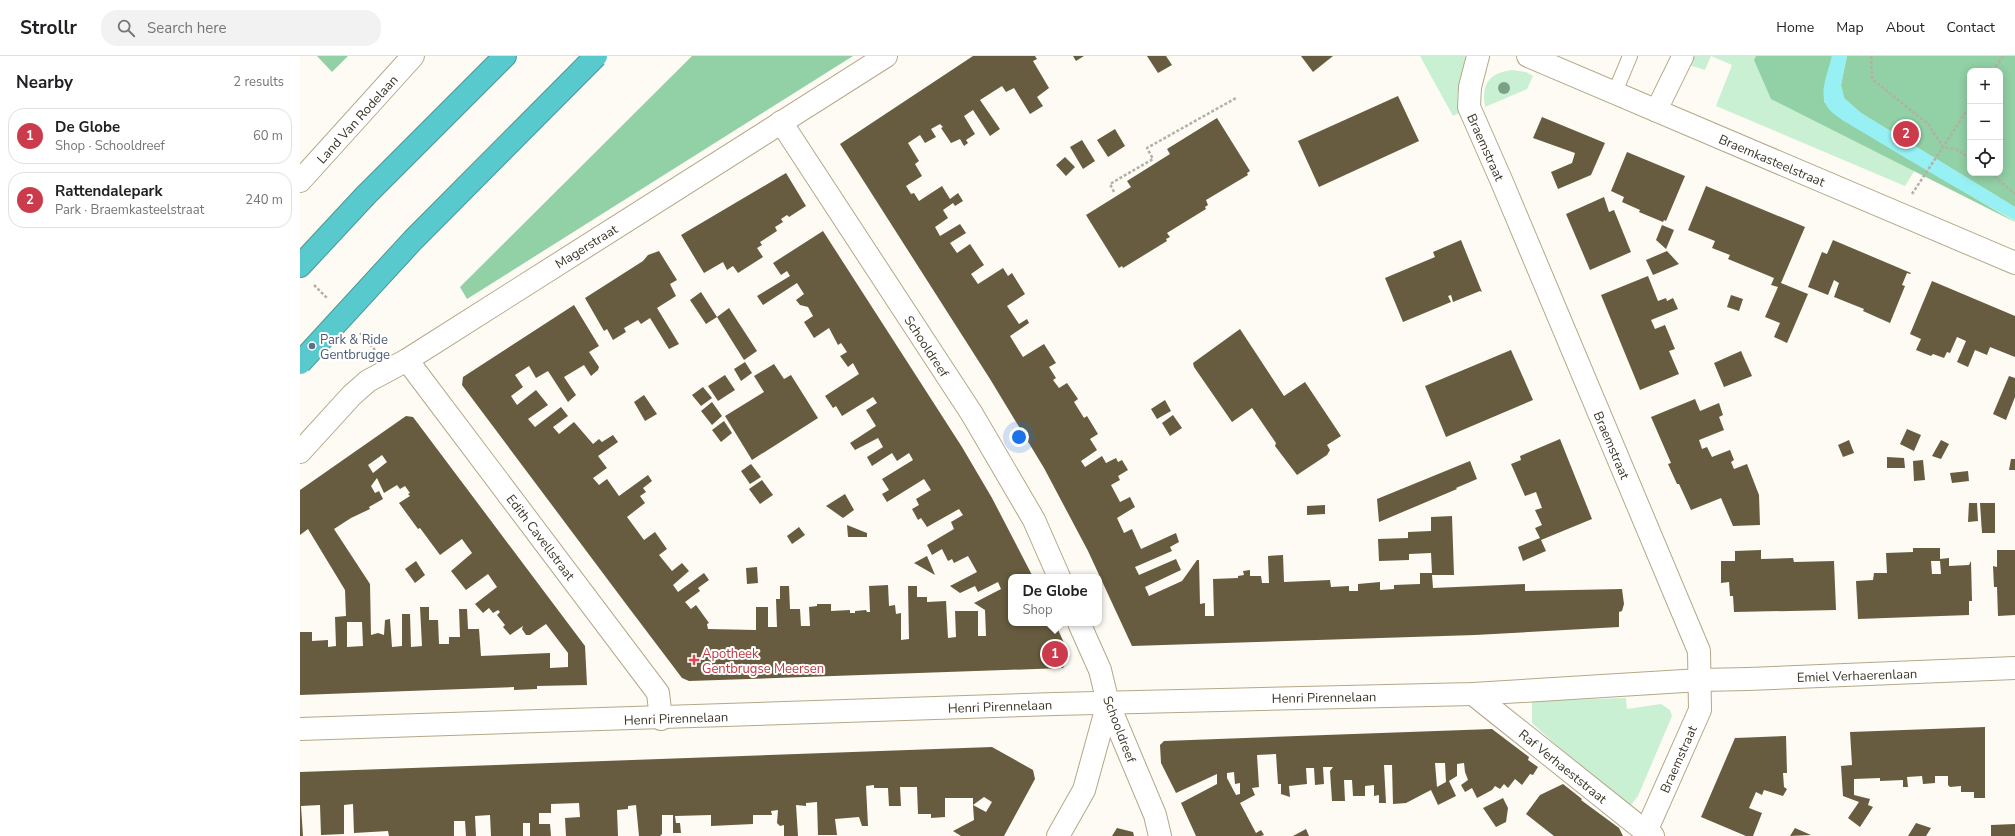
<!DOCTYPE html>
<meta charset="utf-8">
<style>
body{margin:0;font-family:"Nunito Sans",sans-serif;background:#f2f2f2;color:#202124}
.controls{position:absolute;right:12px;top:12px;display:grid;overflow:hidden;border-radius:8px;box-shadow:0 2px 10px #0003}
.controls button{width:36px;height:36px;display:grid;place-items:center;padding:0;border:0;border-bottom:1px solid #e0e0e0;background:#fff;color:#202124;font:20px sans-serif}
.you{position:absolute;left:719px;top:381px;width:14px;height:14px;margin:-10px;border:3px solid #fff;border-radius:50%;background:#1a73e8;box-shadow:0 0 0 6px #1a73e833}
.badge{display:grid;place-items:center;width:26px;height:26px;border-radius:50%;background:#cb3b4c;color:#fff;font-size:13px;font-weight:700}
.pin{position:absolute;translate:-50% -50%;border:2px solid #fff;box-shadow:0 1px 4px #0006}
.popup{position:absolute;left:708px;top:518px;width:94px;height:52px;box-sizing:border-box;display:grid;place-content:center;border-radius:8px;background:#fff;filter:drop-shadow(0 1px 3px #0005);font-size:13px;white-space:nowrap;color:#757577}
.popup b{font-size:15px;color:#202124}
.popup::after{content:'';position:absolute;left:50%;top:100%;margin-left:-8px;border:8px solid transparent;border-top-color:#fff}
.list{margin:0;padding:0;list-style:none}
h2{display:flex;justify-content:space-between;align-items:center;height:52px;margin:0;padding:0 16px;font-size:17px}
h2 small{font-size:13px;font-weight:400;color:#757577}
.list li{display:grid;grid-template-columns:26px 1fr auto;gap:12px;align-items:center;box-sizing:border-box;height:56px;margin:0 8px 8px;padding:0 8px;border:1px solid #e0e0e0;border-radius:16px}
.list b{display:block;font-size:15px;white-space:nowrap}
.list p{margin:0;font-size:13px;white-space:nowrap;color:#757577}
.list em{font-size:13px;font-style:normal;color:#757577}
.icon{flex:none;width:22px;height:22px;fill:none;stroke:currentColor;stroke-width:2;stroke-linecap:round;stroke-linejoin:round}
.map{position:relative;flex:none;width:1715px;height:780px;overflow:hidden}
header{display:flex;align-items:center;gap:24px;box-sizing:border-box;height:56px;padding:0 20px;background:#fff;border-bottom:1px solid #e0e0e0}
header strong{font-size:19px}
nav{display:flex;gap:22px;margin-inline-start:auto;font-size:14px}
.search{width:280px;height:36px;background:#f2f2f2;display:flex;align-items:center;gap:10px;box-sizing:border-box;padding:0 14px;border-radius:16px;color:#757577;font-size:15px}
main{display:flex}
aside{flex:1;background:#fff}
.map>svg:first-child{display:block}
.green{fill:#caf0d4;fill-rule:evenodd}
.forest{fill:#92d0a5;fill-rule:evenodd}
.water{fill:#96f0f4}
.building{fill:#675c3f;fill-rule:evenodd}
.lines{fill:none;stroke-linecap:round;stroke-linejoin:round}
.service-casing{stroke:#b4a888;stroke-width:16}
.pedestrian-casing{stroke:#b4a888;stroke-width:23}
.minor-casing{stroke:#b4a888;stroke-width:24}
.tertiary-casing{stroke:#b4a888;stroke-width:24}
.motorway-casing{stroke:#4e9693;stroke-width:24}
.path{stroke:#b3b0a6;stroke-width:2.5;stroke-dasharray:3 2;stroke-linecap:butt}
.service{stroke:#fff;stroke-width:14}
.pedestrian{stroke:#fff;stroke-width:21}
.minor{stroke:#fff;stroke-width:22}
.tertiary{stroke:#fff;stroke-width:22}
.motorway{stroke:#58c9cd;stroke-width:22}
.motorway-bridge-casing{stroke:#4e9693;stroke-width:24;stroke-linecap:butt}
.motorway-bridge{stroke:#58c9cd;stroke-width:22}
.tree{fill:#7ba188}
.service-dot{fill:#5c6f8a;stroke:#fff;stroke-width:1.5}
.health-dot{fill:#e0444e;stroke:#fff;stroke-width:1.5}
.labels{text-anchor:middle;stroke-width:4;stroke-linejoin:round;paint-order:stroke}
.street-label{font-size:13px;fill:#3b3628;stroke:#fff}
.service-label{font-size:13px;fill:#4e5e75;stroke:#fff;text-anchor:start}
.health-label{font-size:13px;fill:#be3a42;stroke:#fff;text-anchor:start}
</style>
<header>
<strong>Strollr</strong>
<div class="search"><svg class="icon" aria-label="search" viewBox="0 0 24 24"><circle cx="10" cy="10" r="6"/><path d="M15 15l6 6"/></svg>Search here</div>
<nav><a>Home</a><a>Map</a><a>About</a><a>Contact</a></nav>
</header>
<main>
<aside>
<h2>Nearby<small>2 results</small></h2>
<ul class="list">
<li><span class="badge">1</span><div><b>De Globe</b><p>Shop · Schooldreef</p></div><em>60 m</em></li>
<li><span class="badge">2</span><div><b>Rattendalepark</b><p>Park · Braemkasteelstraat</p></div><em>240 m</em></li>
</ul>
</aside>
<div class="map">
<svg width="1715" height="780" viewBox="0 0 1715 780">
<rect width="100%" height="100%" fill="#fdfbf4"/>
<g class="green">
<path d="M1120,0H1165C1165,20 1152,36 1160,57L1153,60Z"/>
<path d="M1393,0H1715V166L1615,114L1605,130L1416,50L1432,9L1411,0L1405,14L1389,9ZM1670,15H1700V117H1670Z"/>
<path d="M1212,14L1226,16L1233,20L1227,33L1185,51C1181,28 1189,17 1212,14Z"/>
<path d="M1326,642L1327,653L1361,648L1370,654L1372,660L1338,740L1331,749L1312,740L1232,667V645Z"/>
</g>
<g class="forest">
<path d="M17,0H48L32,16Z"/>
<path d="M392,0H553L167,243L160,231Z"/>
<path d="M1456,0H1532L1525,32L1524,46L1576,84L1715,166L1471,43L1454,4Z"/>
<path d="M1547,0H1715V151L1561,57L1544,42L1541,29ZM1670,15H1700V117H1670Z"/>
</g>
<path class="water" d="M1532,0H1547L1541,29L1544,42L1561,57L1715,151V164C1656,133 1600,98 1542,64C1536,59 1527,54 1525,46C1520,33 1529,13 1532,0Z"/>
<g class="building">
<path d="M673,0H735L737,3L733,5L749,32L737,41L743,50L730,58L714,32L706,36L702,30L680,44L700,73L690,80L673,54L664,60L675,78L666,84L668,87L664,90L660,83L651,87L641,72L643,71L640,68L631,73L636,81L625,87L620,79L608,87L619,105L615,108L622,120L606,130L611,138L614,137L619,145L642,130L650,143L658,137L663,145L655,150L653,147L643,154L648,162L635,171L640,180L660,168L666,177L650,187L657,197L670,188L684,209L671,218L678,228L703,212L708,220L712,217L725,238L707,250L719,268L727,263L729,267L710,280L723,301L744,288L756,307L749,311L756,322L753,324L759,332L767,327L778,343L774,346L784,362L787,360L798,378L790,383L797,394L781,405L785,411L802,400L806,407L816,402L818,406L822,404L828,414L818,420L820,424L811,429L820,446L830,441L835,451L817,462L824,477L832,473L841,493L876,477L879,486L870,491L872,495L835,511L839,519L876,503L881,514L845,531L849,540L882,525L897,504H899L900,548L905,547V560H914L913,523L938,522V520L944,519L943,515L950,514V520H961L962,527H969L968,500L983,499L984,526L1030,524L1031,531L1049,530V535H1058V528L1080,526V534L1094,533V529L1120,528V517H1132L1131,497L1109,498V504L1079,505L1078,483L1108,482V476L1131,475V461L1152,460L1154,519H1132L1133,532L1225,528V535L1322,533L1324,548L1322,555L1319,556V571L1175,579L832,590L788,495L744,412L690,323L540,88Z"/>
<path d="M773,0H784L776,5Z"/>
<path d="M847,0H866L872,9L858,17Z"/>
<path d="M1001,0H1033L1013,16Z"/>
<path d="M1098,40L1119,85L1019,131L998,85Z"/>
<path d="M1242,61L1305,87L1291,119L1258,133L1251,116L1272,107L1275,97L1233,82Z"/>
<path d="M917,62L950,115L947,117L948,119L906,144L908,149L905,151L906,153L867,177L870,181L866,183L867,185L823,212L822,210L819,212L786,159L831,131L827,125L870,98L867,93Z"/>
<path d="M815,73L825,90L808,101L797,84Z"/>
<path d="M782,84L795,105L783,113L770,91Z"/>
<path d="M1327,96L1385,120L1366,165L1364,164L1363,166L1339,156L1340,154L1322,146L1324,141L1311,135Z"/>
<path d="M765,101L775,111L766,120L756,109Z"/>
<path d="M486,117L506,150L489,161L487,159L481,163L483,166L475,171L477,175L460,186L462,189L457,192L463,201L438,217L433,210L427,214L423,206L404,217L381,179Z"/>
<path d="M1406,130L1505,171L1481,227L1508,238L1487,287L1474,281L1480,267L1465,261L1478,231L1471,229L1474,222L1428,203L1430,199L1412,192L1415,185L1388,174Z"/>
<path d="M1304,141L1309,156L1314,154L1331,196L1290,214L1266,158Z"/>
<path d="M1362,169L1374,174L1366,193L1356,184Z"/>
<path d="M523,175L662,391L692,442L733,521H711V567H755L770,600L763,612L389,625L382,622L326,548L162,329L163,321L274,249L299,290L289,296L299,311L298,314L291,320L284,309L264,321L276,339L268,346L248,315L236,322L229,310L215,319L223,331L211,340L217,349L236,334L248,349L228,363L235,371L261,351L268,360L253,371L259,378L274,366L293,388L299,383L302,386L313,379L318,386L298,400L307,412L293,422L299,429L307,423L319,440L348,419L352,425L343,432L346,436L340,440L345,447L327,461L344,484L355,476L367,493L359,499L372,515L382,507L389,515L373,529L378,536L404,517L409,524L398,532L400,535L385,546L391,553L396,549L409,567L407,568L408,573L456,574V551H468V571H477L476,543H480V530H489L490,553H500L501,570H510L509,551L517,550V548H531V555L550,554V557H555V555L566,554L567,556H570L569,530L588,529L589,550L595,549L596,558L601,557V584L609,583L608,530H617V541H627V546L646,545L648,582L656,581L655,555H678V580H686L685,554L674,547L701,533L698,526L678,536L675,530L660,537L650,530L677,516L668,500L654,507L652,503L648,505L642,493L632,499L627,489L654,473L651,466L663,459L659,453L627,471L621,462L618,464L612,453L619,449L616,443L631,434L624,423L587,446L582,438L589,434L582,423L613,404L609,397L597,405L592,397L572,410L567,401L583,391L578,382L555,394L550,387L576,370L566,354L577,347L573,341L542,360L536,350L533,352L525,340L559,318L553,307L548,311L540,300L547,296L541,287L538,289L529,272L514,282L504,266L513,260L508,251L500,249L496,244L504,238L497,227L463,249L457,240L490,220L487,215L481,219L473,207Z"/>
<path d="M1161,184L1182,236L1180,235L1153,246L1151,239L1148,240L1151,246L1103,266L1085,222L1135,201L1133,196Z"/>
<path d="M1533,184L1611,217L1610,218L1607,217L1602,229L1605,230L1590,267L1563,255L1564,253L1534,241L1539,227L1534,224L1528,239L1508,231L1522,196L1527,198Z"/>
<path d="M359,195L377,224L370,228L376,240L357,252L379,288L369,293L350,262L341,268L338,264L324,272L326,276L313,284L307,273L304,275L285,242L343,205L348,199Z"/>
<path d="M1367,195L1379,208L1353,219L1346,204Z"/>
<path d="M1348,220L1358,245L1366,242L1367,245L1373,242L1378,253L1351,264L1355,273L1365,269L1375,293L1369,295L1379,318L1340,334L1301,239Z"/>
<path d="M1632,225L1715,260V301L1690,291L1687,299L1675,294L1668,311L1657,306L1666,285L1657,281L1650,297L1647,296L1644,302L1633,298L1631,300L1616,294L1621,283L1610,278Z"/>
<path d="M401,236L417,261L406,268L390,244Z"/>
<path d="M1431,239L1443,243L1439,255L1427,251Z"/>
<path d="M429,252L457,295L444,304L417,261Z"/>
<path d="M940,273L984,340L1005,326L1041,380L1027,389L1030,394L1027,399L997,419L975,390L976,387L952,352L932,366L894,311L893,307Z"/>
<path d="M1211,294L1233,344L1146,381L1125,330Z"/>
<path d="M1441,295L1452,320L1424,331L1414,307Z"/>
<path d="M445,306L452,317L441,325L434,313Z"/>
<path d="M474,308L484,323L491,319L518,362L452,404L425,360L464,336L454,320Z"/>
<path d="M425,319L435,334L418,345L408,330Z"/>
<path d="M1709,320L1715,322V341L1706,364L1693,358Z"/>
<path d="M403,331L412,342L401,350L392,339Z"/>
<path d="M344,339L357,358L345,365L334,346Z"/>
<path d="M1395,343L1400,355L1419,347L1423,359L1419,361L1424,374L1399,384L1402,393L1407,391L1412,401L1430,394L1434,404L1431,406L1434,413L1447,408L1459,439L1460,469L1433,470L1421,442L1391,454L1379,428H1377L1368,408L1371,407L1351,361Z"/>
<path d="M865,344L871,355L857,363L851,353Z"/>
<path d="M412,346L422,360L412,369L401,355Z"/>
<path d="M873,359L882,372L870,380L862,367Z"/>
<path d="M106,360L113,361L285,590L287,629L237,630V633L214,634V631L0,639V576H12V585L28,584V591L36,590L35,561L46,560L45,534L8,473L0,479V434ZM82,399L87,406L73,417L68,409ZM77,422L84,437L97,429L100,433L105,430L110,437L108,438L110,440L99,447L118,473L120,472L140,499L162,483L172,497L151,515L166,534L188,518L197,531L175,548L183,557L189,552L193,557L198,554L200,556L197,559L205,569L203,571L210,579L223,570L222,573L226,579H230L246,568L268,597V611L250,612V597L181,600L179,573H168L167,553H159L160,581H149V588H139L138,564H129V551H120L122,590L111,591L110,558H102V590L92,591L90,563L85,564L84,579L78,577L71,579L70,528L34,473L51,462L70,453L69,451L83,443L79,435L75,437L71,430ZM47,566H62L63,590L47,591Z"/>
<path d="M424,365L432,377L421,386L412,374Z"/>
<path d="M1607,373L1621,379L1614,395L1600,388Z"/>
<path d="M1260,383L1292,463L1241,484L1246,495L1223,505L1218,491L1240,482L1235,472L1242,469L1235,454L1242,452L1236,436L1225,440L1211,408L1221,404L1220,400Z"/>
<path d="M1549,384L1554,397L1543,401L1538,389Z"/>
<path d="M1641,384L1649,388L1641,403L1632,400Z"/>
<path d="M1587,401L1604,402L1605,412H1587Z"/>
<path d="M1711,403H1715V414H1709Z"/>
<path d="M1623,404L1625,424L1614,425L1613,405Z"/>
<path d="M1170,405L1177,423L1156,432L1157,433L1079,466L1077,443Z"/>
<path d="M451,408L461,421L450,428L441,415Z"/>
<path d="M1668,415L1669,425L1652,427L1650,417Z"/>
<path d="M462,424L473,439L460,448L449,433Z"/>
<path d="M545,438L554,454L543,462L526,450Z"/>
<path d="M1669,447H1677L1678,465L1668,466Z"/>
<path d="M1680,447H1695V477H1682Z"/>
<path d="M1025,449V458L1007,459V450Z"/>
<path d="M547,469L567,477V481H548Z"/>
<path d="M499,471L505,479L492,488L487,480Z"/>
<path d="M1613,492H1640V503L1649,502V510L1669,509L1671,505L1672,545H1669V559L1558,563L1556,525L1573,524L1574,517H1587L1586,497L1613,496ZM1631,505H1640L1641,518H1632Z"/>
<path d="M1461,494V503L1493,502L1494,506L1534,505L1536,554L1434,556L1433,540H1430L1429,526L1421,527V505H1435V495Z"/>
<path d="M1697,494H1715V559L1698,560L1697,531H1694L1693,510L1697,511Z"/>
<path d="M627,500L635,519L614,507Z"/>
<path d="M116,505L125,519L115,527L105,513Z"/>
<path d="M457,511L458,527L447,528L446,512Z"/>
<path d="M1685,671V742H1674V736H1661V730L1650,731L1648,729V720H1635V727L1623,728L1622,720L1607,721L1608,731H1603V724L1580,725V722L1554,723V739L1570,743L1568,749L1573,751L1560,771L1548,762L1559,746L1543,740L1541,710L1552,709L1550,676Z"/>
<path d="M1192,673L1229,701L1228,704L1238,711L1233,719L1230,718L1222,729L1215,723L1208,732L1204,728L1200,733L1195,730L1192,734L1177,742L1172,732L1165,736L1161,729L1168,724L1165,716L1164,707L1157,708V720L1149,725L1156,740L1138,749L1131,734L1106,747L1093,748L1092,709H1084L1086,747H1079V739L1074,740V729L1065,730V740H1053L1052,724H1044L1045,745H1032L1030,715L1033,711H1023L1024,728L1015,729L1014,712H1006L1007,728L989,730L990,741L981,738V728H978L976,698L957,699L959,731L952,732L955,739L940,747L956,777L961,774L964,779L961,780H896L881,747L917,728V718L876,737L861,707L860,689L864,685ZM1135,707H1145L1146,726L1137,731ZM934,716L935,728L940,727V738L936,739L927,722V717Z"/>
<path d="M1486,680L1487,717H1483L1484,731L1487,733L1483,740L1464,734L1462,739L1456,736L1449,752L1462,757L1453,780H1446L1401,761L1435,682Z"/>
<path d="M692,691L733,714L735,723L704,780H661L653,775L674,764L673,749L686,756L692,746L684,741L673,749V742H645V761L631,762V758H618L617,731H600L601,750H589L588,732H574V729L566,730L568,770H562L559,761L535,763L537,779H518L517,746L506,747V750L496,749L498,780H484V769L480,770L477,767L478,754L471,755L472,759H453V768L411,770V759L375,760L376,767H380L381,777H373V759H362V778L360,780H339L336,749L328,750V753L317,754L318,780H266L265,762L280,761L279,747L251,748V757H239V768H250L251,780H230V767H223V780H191L190,759L175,760L176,780H166L165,765H154V780H89L88,775L54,777L53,748L44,749V778L21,779L20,749L1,750L3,780H0V716Z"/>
<path d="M1263,728L1282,743L1281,744L1319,772L1323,780H1254L1226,758L1240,739Z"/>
<path d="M1203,742L1208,752L1206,766L1196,771L1183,752Z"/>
<path d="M1616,767L1631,772L1626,780H1608Z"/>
<path d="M1715,768V780H1691V769Z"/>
<path d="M817,772L833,776L834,780H812Z"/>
<path d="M1495,772L1511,779L1490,780Z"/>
<path d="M1006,773L1009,780H993Z"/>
</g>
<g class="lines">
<defs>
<path id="service" d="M1315,36L1330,0"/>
<path id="pedestrian" d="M1356,55L1383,0"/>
<g id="minor">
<path d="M1178,0L1170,31L1169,51L1202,126L1399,595L1400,654L1344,780"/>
<path d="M481,66L672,358L734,464L759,521"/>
<path d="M0,125L113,0"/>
<path d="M107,304L358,637L361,663"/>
<path d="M0,396L52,339L68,325L107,304L586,0"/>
<path d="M779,567L800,614L808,647L855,759L860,780"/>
<path d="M1173,638L1346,776L1353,780"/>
<path d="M0,673L755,648L1173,638L1400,624L1448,623L1715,612"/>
<path d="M758,780L784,734L808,647"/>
</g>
<path id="tertiary" d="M1228,0L1715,207"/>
<path id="motorway" d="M0,210L66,139L205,0"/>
</defs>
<use href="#service" class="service-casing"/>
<use href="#pedestrian" class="pedestrian-casing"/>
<use href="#minor" class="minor-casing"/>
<use href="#tertiary" class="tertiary-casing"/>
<use href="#motorway" class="motorway-casing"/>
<g class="path">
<path d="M1571,0L1572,23L1628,68L1643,91L1656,93L1670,102"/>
<path d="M1693,15L1703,0"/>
<path d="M1691,117L1715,138"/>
<path d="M814,136L810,128L853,103L847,92L936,42"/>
<path d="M1612,138L1670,50"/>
<path d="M14,229L28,243"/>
<path d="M60,277L75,294"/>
</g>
<use href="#service" class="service"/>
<use href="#pedestrian" class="pedestrian"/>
<use href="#minor" class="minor"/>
<use href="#tertiary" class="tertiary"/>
<use href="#motorway" class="motorway"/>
<defs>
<path id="motorway-bridge" d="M0,307L113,184L296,0"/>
</defs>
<use href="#motorway-bridge" class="motorway-bridge-casing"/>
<use href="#motorway-bridge" class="motorway-bridge"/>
</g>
<circle class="tree" cx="1204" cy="32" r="6"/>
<circle class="service-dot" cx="12" cy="290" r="4"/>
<path class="health-dot" d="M392 598h4v4h4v4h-4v4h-4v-4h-4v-4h4z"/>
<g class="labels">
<g class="street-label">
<text transform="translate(57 63) rotate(-48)" y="5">Land Van Rodelaan</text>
<text transform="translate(1186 91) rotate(66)" y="5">Braemstraat</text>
<text transform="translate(1472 104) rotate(23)" y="5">Braemkasteelstraat</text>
<text transform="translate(286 190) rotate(-32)" y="5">Magerstraat</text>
<text transform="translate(627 290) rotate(57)" y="5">Schooldreef</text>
<text transform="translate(1312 389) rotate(67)" y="5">Braemstraat</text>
<text transform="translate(241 481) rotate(53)" y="5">Edith Cavellstraat</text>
<text transform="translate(1557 619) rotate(-2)" y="5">Emiel Verhaerenlaan</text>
<text transform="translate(1024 641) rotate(-1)" y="5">Henri Pirennelaan</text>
<text transform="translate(700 650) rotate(-2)" y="5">Henri Pirennelaan</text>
<text transform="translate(376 662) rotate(-2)" y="5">Henri Pirennelaan</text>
<text transform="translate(820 673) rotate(69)" y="5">Schooldreef</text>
<text transform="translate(1378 703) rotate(-66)" y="5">Braemstraat</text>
<text transform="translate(1263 710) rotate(39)" y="5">Raf Verhaeststraat</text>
</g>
<g class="service-label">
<text x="20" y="288">Park &amp; Ride<tspan x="20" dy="15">Gentbrugge</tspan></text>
</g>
<g class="health-label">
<text x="402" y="602">Apotheek<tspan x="402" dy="15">Gentbrugse Meersen</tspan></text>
</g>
</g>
</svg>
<div class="controls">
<button>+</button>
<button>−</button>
<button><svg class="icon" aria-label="locate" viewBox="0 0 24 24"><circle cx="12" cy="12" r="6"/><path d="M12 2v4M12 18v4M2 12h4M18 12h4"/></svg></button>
</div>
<div class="you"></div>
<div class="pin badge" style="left:755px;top:598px">1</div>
<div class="popup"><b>De Globe</b>Shop</div>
<div class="pin badge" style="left:1606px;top:78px">2</div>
</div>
</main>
